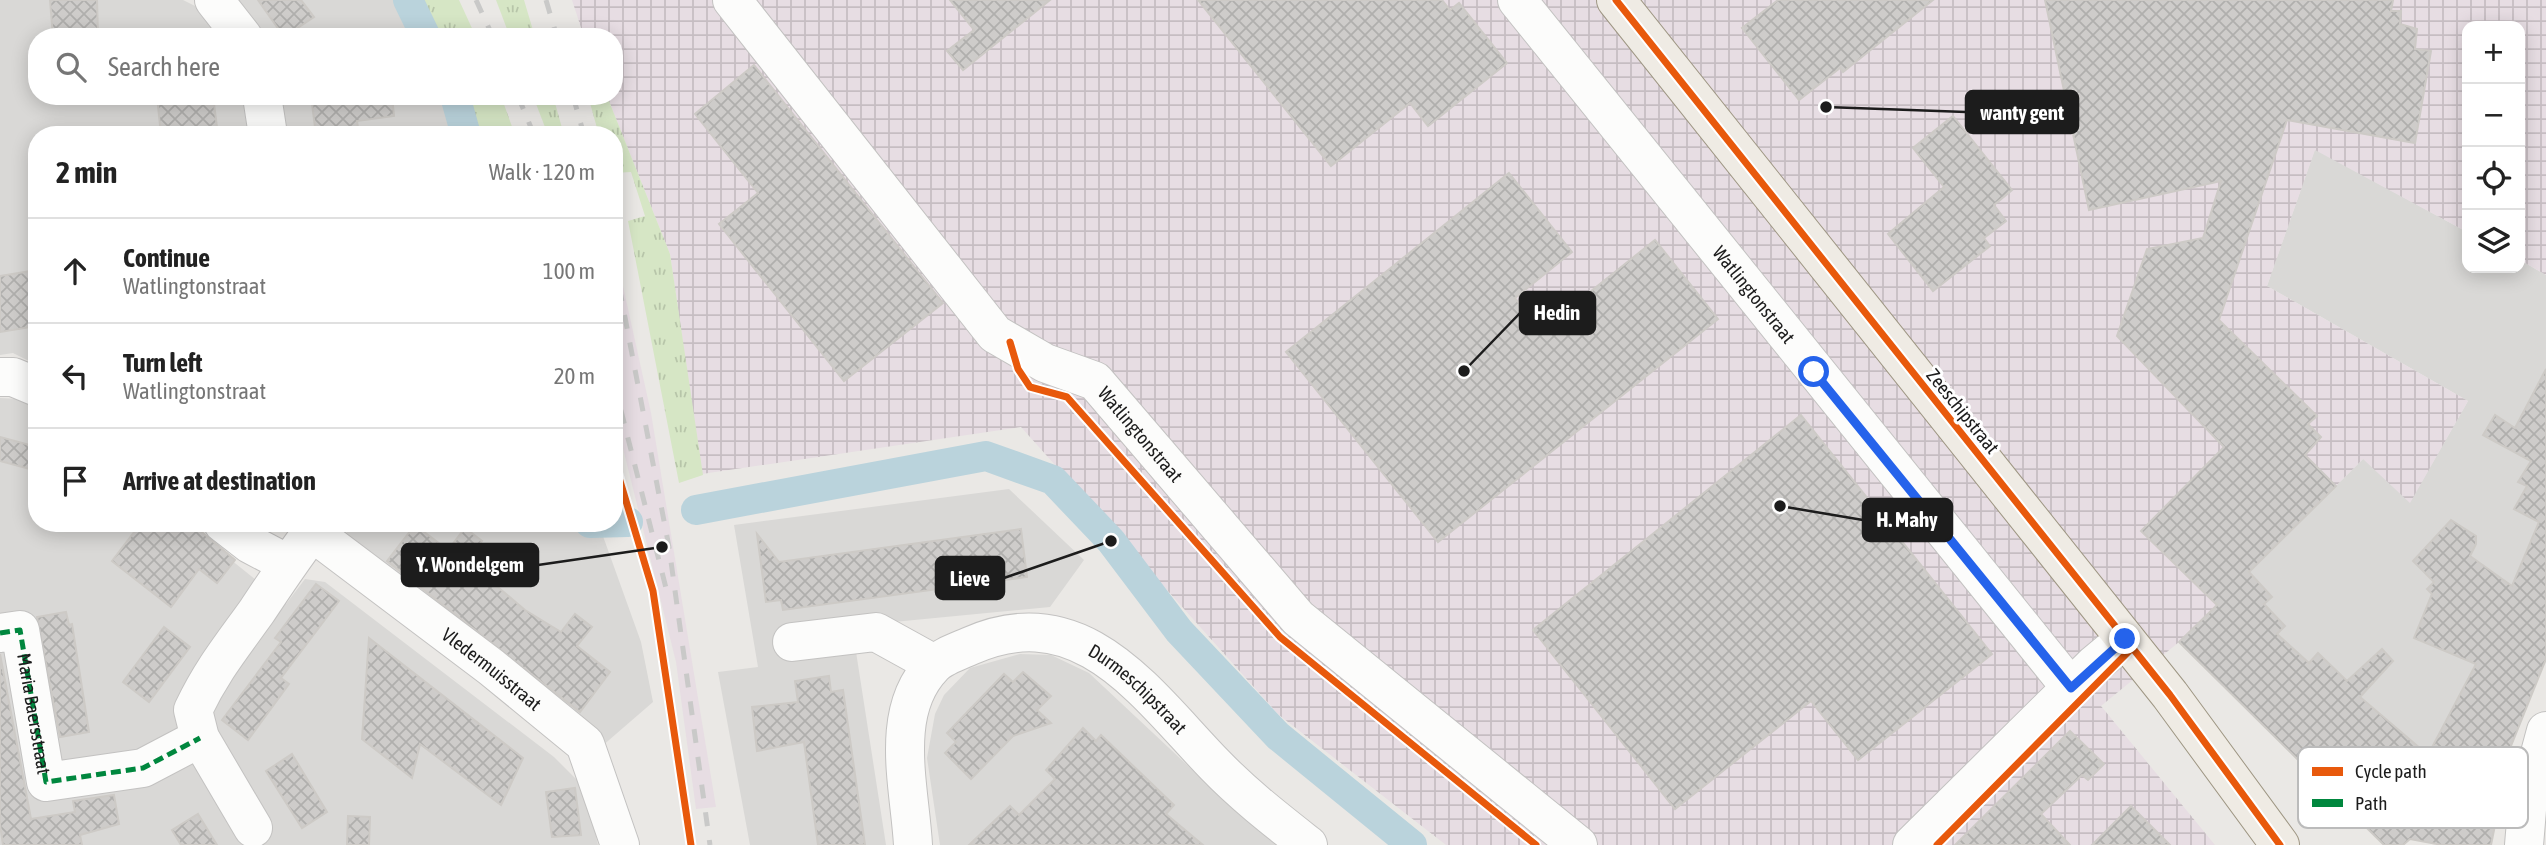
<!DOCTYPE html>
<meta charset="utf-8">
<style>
body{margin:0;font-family:"Asap Condensed",sans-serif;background:#f2f2f2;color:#222}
.controls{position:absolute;right:21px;top:21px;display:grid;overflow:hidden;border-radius:14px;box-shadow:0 4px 18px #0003}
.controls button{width:63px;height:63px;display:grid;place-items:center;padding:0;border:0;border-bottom:2px solid #e0e0e0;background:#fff;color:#222;font:35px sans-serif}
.stop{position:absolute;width:21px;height:21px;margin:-16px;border:5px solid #2563eb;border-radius:50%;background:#fff}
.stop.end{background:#2563eb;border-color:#fff;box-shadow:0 2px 7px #0008}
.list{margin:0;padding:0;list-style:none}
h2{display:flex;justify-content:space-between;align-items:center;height:91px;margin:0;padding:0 28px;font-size:30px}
h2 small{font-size:23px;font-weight:400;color:#767676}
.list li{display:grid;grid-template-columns:46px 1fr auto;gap:21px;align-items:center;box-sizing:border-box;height:105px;padding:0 28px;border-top:2px solid #e0e0e0}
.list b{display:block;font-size:26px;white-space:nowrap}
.list p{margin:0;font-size:23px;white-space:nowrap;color:#767676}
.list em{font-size:23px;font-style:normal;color:#767676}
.icon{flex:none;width:38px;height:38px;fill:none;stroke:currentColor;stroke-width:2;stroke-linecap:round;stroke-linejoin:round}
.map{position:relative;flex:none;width:2546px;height:845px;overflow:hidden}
.search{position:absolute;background:#fff;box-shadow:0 4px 18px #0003;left:28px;top:28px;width:595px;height:77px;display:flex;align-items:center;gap:18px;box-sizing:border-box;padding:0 24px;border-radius:28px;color:#767676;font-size:26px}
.panel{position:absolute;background:#fff;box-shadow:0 4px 18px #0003;left:28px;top:126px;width:595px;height:406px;border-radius:28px}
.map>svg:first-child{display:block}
.residential{fill:#d9d8d6}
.industrial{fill:url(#industrial-grid)}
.railway{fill:#e7dde3}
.grass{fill:url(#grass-tufts)}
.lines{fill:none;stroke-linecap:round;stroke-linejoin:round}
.canal{stroke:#bad3dc;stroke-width:30}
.building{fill:url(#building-cross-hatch);stroke:#cdcac6;stroke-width:2}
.minor-casing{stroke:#c3c2c1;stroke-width:40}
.major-casing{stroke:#9e9683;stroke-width:40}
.minor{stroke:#fcfcfb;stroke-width:38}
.major{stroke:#efebe4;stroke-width:38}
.rail{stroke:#c9c9c8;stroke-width:5;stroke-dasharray:14 14;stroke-linecap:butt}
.quiet{stroke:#00873e;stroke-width:5;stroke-dasharray:10 5;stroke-linecap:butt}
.cycleway-casing{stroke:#fff;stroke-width:11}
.cycleway{stroke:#e8590c;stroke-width:7}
.route{stroke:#2563eb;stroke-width:9}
.labels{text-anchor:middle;stroke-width:6;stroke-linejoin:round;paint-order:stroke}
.street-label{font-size:19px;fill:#1c1c1c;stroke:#fff}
.key{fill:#fff;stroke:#bbb;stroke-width:2}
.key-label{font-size:19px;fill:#1c1c1c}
.leader{fill:none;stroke:#1c1c1c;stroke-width:2.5}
.callout-dot{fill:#1c1c1c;stroke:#fff;stroke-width:2.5}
.callout{fill:#1c1c1c;stroke:#1c1c1c;stroke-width:2.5}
.callout-label{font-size:21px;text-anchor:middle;font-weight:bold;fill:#fff}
</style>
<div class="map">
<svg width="2546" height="845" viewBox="0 0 2546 845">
<defs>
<pattern id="industrial-grid" width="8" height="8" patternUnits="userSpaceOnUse" patternTransform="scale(1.75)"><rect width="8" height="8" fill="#e7dde3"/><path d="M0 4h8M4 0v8" fill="none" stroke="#c6bdc2"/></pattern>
<pattern id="grass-tufts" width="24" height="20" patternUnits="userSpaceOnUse" patternTransform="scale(1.75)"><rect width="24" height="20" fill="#d6e6c5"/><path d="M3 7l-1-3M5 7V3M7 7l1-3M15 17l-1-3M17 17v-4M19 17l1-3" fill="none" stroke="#b7c5a9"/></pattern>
<pattern id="building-cross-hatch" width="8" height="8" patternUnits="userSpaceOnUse" patternTransform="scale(1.75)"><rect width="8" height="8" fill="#ceccca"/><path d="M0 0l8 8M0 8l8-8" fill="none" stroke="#b0afad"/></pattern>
</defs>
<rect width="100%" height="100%" fill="#eae8e5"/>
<g class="residential">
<path d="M0,0H183L199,8L224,37H37V96H246L251,135H37V365L13,353L0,355Z"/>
<path d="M235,0H408L426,37H261Z"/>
<path d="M278,96H455L466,135H285Z"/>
<path d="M2315,149L2467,232V268H2520V260L2546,275V659L2518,726L2403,845H2384L2179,642L2364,458L2410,502L2468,401L2267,286Z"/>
<path d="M0,398L20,399L37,412V523H185L286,604L305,579L325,582L554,757L585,788L598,845H0Z"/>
<path d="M1009,489L1084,560L1050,607L852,626L886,845H750L718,672L758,667L734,525Z"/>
<path d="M343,523L599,525L641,642L653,702L601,747L350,542Z"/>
<path d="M1020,654L1051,655L1089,673L1248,822L1280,845H940L927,758L935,714L944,695L970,668Z"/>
</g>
<path class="industrial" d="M572,0H2546V275L2520,260V26H2467V232L2315,150L2267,286L2468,401L2410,503L2363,459L2179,642L2101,706L2215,845H1446L1279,715L1021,427L702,474L670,254L607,96H614V37H584Z"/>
<path class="railway" d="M619,268L651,413L716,807L696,809L676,662L614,412V333L618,344L614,325V269Z"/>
<g class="grass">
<path d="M408,0H459L476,37H426Z"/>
<path d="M496,0H524L535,37H510Z"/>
<path d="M455,96H501L515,135H466Z"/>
<path d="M533,96H553L564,135H548Z"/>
<path d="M588,96H607L670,254L703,475L679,483L628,221L645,216L631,172L614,173V135H599Z"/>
</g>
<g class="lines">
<g class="canal">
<path d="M408,0L426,37"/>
<path d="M455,96L466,135"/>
<path d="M696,510L986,456L1053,480L1111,541L1179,631L1278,736L1412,845"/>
<path d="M590,523L628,522"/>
</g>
</g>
<g class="building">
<path d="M50,0H97L98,34L53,37Z"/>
<path d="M258,0H301L314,17L284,37Z"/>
<path d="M950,0H1050L963,70L947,51L974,30Z"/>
<path d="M1198,0H1442L1450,10L1459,3L1507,63L1428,126L1410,103L1331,166Z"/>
<path d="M1778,0H1933L1843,72L1840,68L1799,100L1742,28Z"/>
<path d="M2045,0H2393L2391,11H2401L2400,24L2417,29L2415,49L2431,51L2415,143L2287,120L2219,320L2317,416L2308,424L2321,437L2305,455L2336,486L2249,572L2272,597L2264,604L2285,626L2277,634L2309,663L2318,653L2347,681L2382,649L2393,661L2360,697L2428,755L2476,664L2414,638L2432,594L2427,589L2434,582L2413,561L2451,520L2476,536V544L2470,556L2512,586L2539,522L2514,509L2527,486L2518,482L2531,461L2483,435L2495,415L2515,428L2546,369V659L2511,746L2491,845H2442L2410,839L2403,845H2384L2179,642L2217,605L2141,531L2224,447L2117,336L2147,249L2203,238L2221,181L2089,210Z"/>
<path d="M754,65L943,303L844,381L719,224L758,193L695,114Z"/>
<path d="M157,96H213L218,135H161Z"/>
<path d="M311,96H346L347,99L392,96L394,116L357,121L359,135H316Z"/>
<path d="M1953,116L2012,190L1994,205L2006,221L1984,238L1990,246L1933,291L1888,234L1944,187L1913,148Z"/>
<path d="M1509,173L1572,252L1515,298L1541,331L1655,240L1718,319L1438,542L1286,352Z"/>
<path d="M37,270V326L0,332V276Z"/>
<path d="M1801,415L1992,654L1858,760L1811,701L1675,809L1533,630Z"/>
<path d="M0,437L37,447V471L0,461Z"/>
<path d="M141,523H191L235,560L217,583L199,569L171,607L112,561Z"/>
<path d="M415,525L448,550L465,528L482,541L467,561L525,610L561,632L575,614L592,627L577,646L610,672L580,712L387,561Z"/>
<path d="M1021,529L1027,577L783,610L781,600L766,602L757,534L779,562Z"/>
<path d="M316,584L339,601L281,678L289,684L248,740L222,720L281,642L275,638Z"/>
<path d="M66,612L69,625L72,624L89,732L60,737L37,617Z"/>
<path d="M164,627L190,647L149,702L123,682Z"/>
<path d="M369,638L523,758L501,805L420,744L412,778L362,739Z"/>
<path d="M0,654L31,819L75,812L73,801L114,795L119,824L80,835L82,845H3L0,825Z"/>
<path d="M1023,672L1051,696L1037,710L1051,723L1013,736L971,779L945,753L956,742L947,733L1004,674L1013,682Z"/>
<path d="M829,676L831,692L843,690L865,845H818L804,742L757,751L752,707L798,702L795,681Z"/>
<path d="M1083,728L1096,741L1101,735L1174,805L1166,814L1203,845H969L1010,806L1019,815L1055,779L1046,770Z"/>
<path d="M2070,731L2104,764L2088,780L2082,775L2041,814L2070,845H1955Z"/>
<path d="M292,754L327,812L302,828L266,771Z"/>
<path d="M575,788L581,835L552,837L546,792Z"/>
<path d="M2131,806L2170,845H2092Z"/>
<path d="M198,814L217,845H181L172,830Z"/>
<path d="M348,816L370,817L369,845H347Z"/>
</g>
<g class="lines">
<defs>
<g id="minor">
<path d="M214,0L243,37"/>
<path id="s1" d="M732,0L995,334L1045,363L1095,381L1298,618L1578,845"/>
<path id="s2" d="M1517,0L2071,688"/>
<path d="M262,96L268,135"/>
<path d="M0,377H13L37,387"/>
<path d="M223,523L250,544L286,563"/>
<path id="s3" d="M312,532L491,667L585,744L620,845"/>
<path id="s4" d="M0,633L20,630L46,782L143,768L200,738"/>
<path d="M792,642L876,632L934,664"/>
<path d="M253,828L200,738L193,710C212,670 232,646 257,611C277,581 296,552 319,523"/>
<path id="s5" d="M913,845C910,788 888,712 933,666C941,657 959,651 970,646C1082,596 1146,694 1215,765C1244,795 1275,819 1308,845"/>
<path d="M1912,845L2095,664L2125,639"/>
<path d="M2524,845L2528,798L2546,731"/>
</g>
<path id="major" d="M1616,0L2170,695L2280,845"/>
</defs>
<use href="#minor" class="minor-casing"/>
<use href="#major" class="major-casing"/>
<use href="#minor" class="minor"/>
<use href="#major" class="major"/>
<g class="rail">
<path d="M476,0L493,37"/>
<path d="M546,0L557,37"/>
<path d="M518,96L534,135"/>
<path d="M573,96L584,135"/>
<path d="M614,260L669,547L710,845"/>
<path d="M614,383L667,592"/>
</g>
<path class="quiet" d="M0,633L20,630L46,782L143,768L200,738"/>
<defs>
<g id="cycleway">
<path d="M1616,0L2170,695L2280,845"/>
<path d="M1010,342L1018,369L1030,387L1067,397L1280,637L1536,845"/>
<path d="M614,461L653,591L691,845"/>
<path d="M1937,845L2132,648"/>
</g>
</defs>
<use href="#cycleway" class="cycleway-casing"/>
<use href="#cycleway" class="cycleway"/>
</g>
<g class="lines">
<path class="route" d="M1814,372L2071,688L2125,639"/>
</g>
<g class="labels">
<g class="street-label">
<text dy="7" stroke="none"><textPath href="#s2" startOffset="378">Watlingtonstraat</textPath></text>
<text transform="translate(1963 411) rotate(51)" y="7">Zeeschipstraat</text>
<text dy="7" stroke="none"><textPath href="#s1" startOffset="606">Watlingtonstraat</textPath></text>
<text dy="7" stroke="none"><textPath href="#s3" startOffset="226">Vledermuisstraat</textPath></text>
<text dy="7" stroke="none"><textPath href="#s5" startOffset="416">Durmeschipstraat</textPath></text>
<text dy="7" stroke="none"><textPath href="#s4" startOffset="105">Maria Baersstraat</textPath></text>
</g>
</g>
<rect x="2298" y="747" width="230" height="81" rx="10" class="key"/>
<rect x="2312" y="767" width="31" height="9" fill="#e8590c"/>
<rect x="2312" y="799" width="31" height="8" fill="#00873e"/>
<g class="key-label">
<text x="2355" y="778">Cycle path</text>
<text x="2355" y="810">Path</text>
</g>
<path class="leader" d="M1826 107L1966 112M1464 371L1520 313M1780 506L1863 520M662 547L538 565M1111 541L1004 578"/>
<g class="callout-dot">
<circle cx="1826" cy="107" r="7"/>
<circle cx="1464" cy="371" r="7"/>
<circle cx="1780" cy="506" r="7"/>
<circle cx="662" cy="547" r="7"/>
<circle cx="1111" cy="541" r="7"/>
</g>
<g class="callout">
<rect x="1966" y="91" width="112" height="42" rx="7"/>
<rect x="1520" y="292" width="75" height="42" rx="7"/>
<rect x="1863" y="499" width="89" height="42" rx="7"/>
<rect x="402" y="544" width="136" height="42" rx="7"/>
<rect x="936" y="557" width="68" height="42" rx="7"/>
</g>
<g class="callout-label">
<text x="2022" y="120">wanty gent</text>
<text x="1557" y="320">Hedin</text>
<text x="1907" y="527">H. Mahy</text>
<text x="470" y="572">Y. Wondelgem</text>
<text x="970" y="586">Lieve</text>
</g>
</svg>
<div class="controls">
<button>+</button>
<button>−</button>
<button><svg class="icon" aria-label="locate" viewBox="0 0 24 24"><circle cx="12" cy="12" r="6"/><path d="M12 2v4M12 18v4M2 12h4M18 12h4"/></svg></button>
<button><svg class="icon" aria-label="layers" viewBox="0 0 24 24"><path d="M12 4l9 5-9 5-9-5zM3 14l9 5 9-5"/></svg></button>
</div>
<div class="stop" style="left:1814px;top:372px"></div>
<div class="stop end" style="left:2125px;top:639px"></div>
<div class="search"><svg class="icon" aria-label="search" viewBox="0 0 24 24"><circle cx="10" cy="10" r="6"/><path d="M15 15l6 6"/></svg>Search here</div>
<section class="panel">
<h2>2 min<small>Walk · 120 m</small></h2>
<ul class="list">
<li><svg class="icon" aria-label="ahead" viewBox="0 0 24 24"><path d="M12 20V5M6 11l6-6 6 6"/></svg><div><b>Continue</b><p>Watlingtonstraat</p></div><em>100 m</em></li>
<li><svg class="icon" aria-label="left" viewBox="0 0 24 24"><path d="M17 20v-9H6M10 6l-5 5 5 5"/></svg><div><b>Turn left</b><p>Watlingtonstraat</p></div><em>20 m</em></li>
<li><svg class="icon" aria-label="arrive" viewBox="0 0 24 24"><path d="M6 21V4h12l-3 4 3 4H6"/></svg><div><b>Arrive at destination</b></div></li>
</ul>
</section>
</div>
